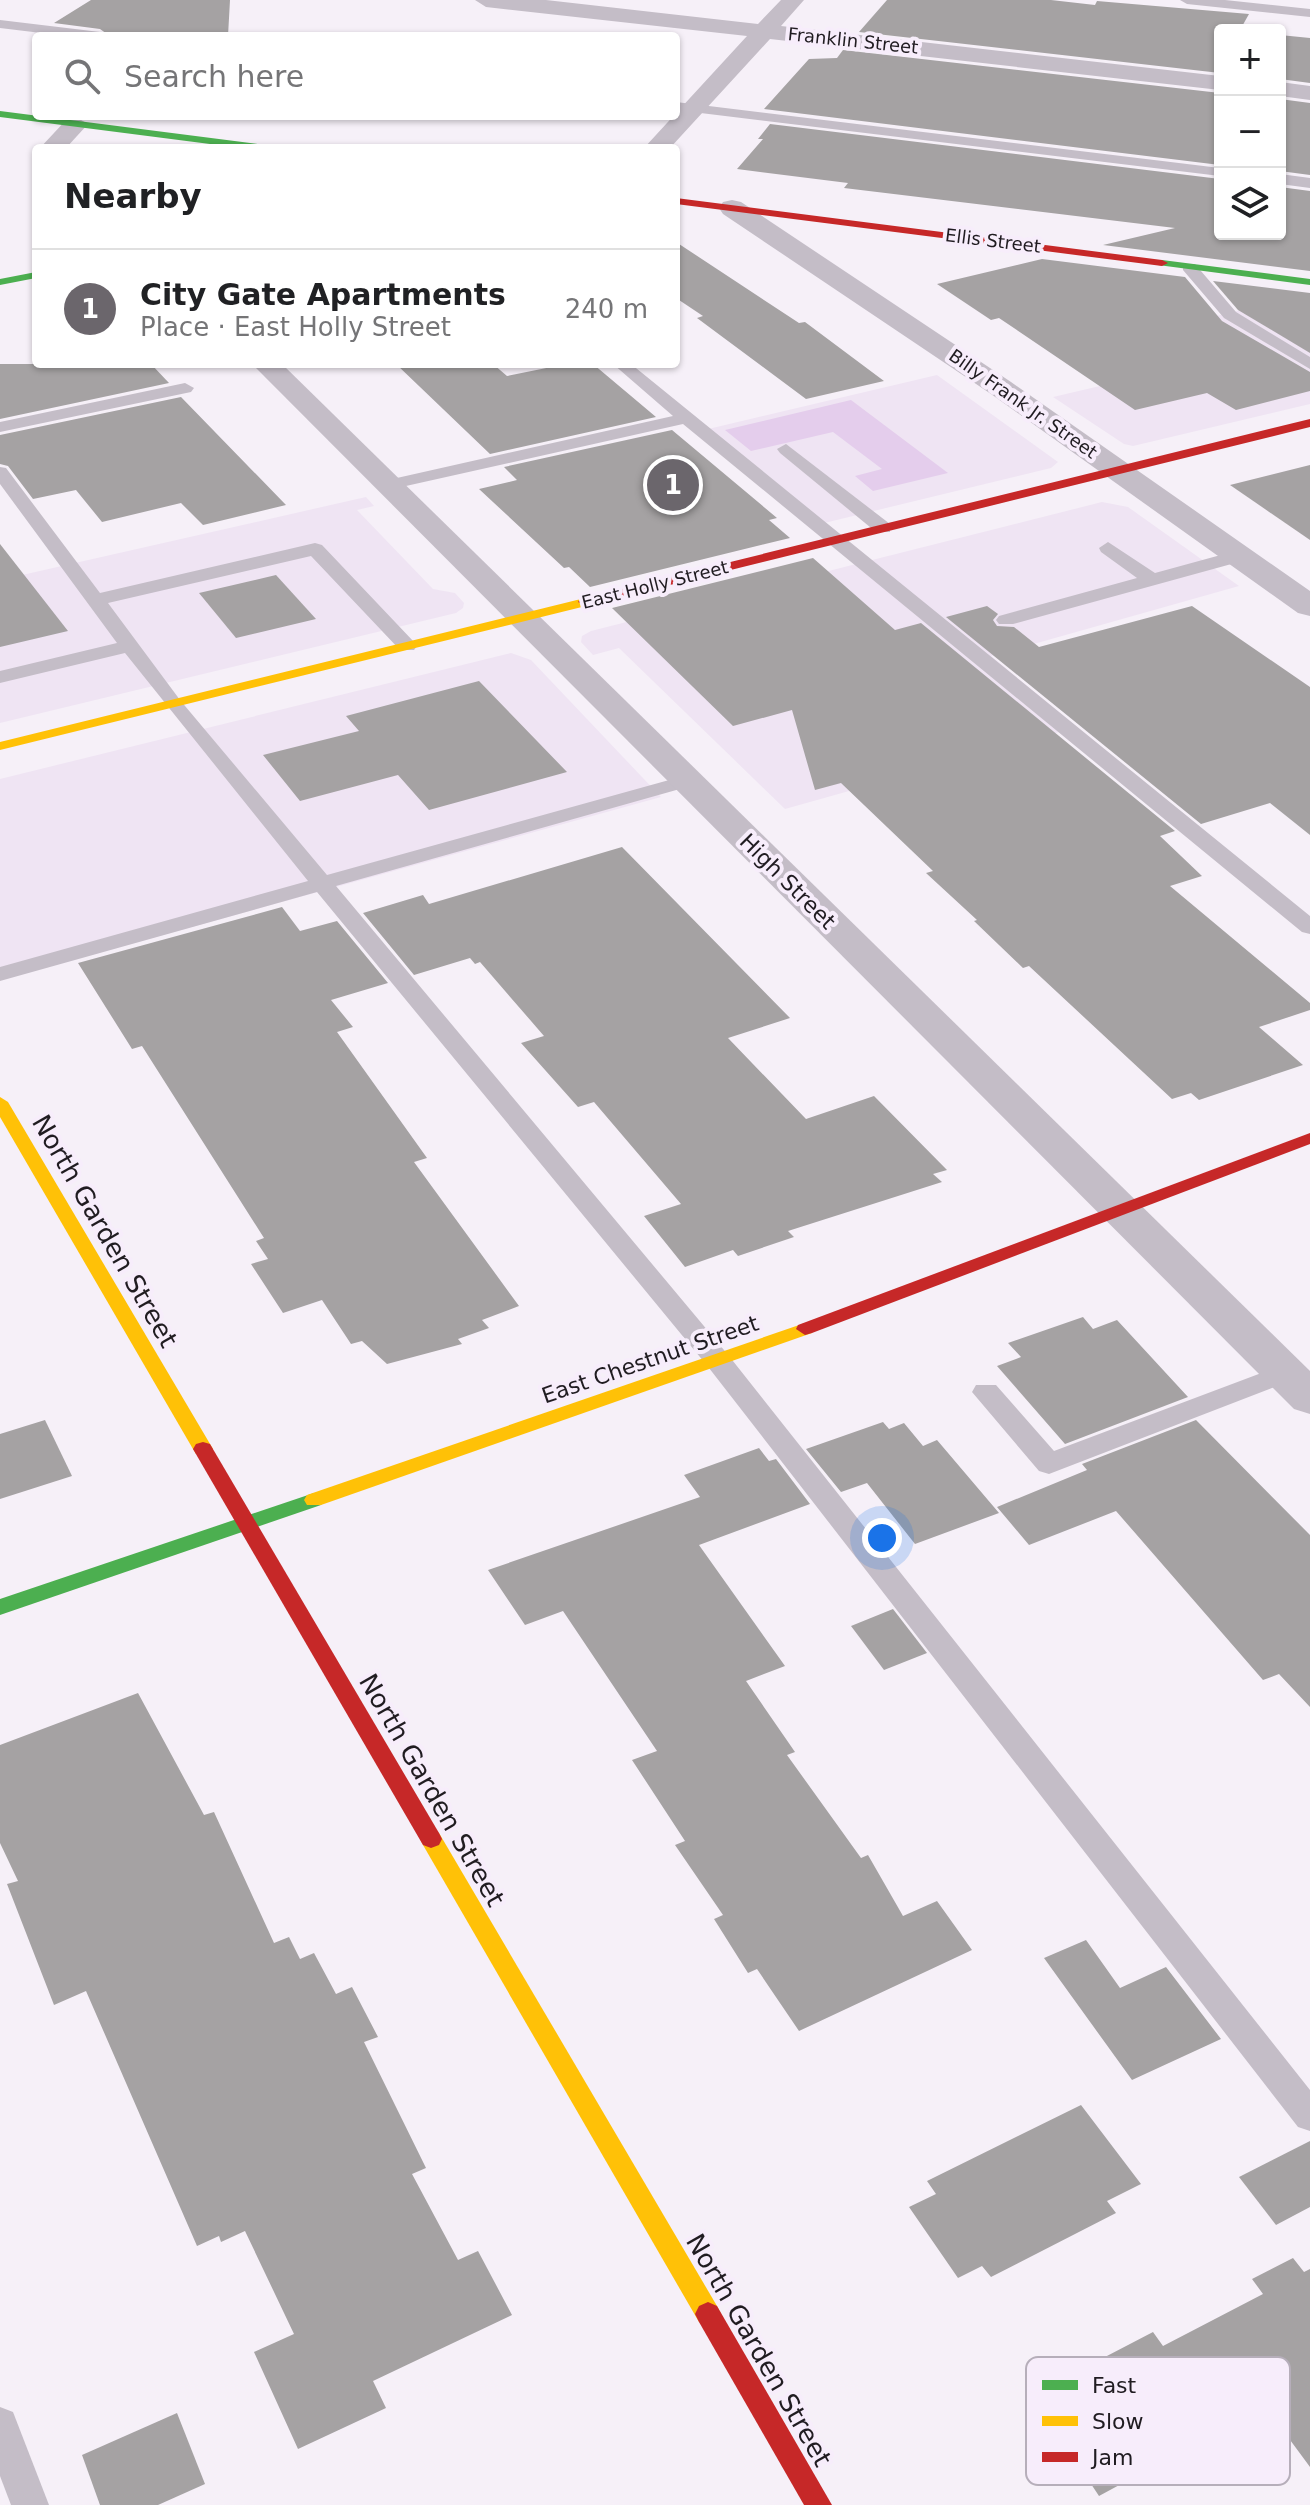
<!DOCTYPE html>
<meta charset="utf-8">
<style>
body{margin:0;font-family:"DejaVu Sans",sans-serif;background:#f6f6f6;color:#202124}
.controls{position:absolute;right:24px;top:24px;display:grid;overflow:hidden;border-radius:8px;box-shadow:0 2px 6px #0004}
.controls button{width:72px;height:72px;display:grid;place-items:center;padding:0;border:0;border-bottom:2px solid #e0e0e0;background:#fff;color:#202124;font:40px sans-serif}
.you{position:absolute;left:882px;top:1538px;width:28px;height:28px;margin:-20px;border:6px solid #fff;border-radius:50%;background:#1a73e8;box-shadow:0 0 0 12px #1a73e833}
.badge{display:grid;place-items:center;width:52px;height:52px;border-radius:50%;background:#6b666c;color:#fff;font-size:26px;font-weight:700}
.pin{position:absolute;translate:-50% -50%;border:4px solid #fff;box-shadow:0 2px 8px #0006}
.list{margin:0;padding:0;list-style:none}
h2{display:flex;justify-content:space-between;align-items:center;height:104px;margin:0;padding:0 32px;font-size:34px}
h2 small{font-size:26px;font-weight:400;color:#757577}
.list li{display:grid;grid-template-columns:52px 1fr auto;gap:24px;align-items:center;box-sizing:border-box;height:120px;padding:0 32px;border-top:2px solid #e0e0e0}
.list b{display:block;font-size:30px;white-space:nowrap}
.list p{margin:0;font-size:26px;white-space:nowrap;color:#757577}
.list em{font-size:26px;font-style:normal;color:#757577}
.icon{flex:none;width:44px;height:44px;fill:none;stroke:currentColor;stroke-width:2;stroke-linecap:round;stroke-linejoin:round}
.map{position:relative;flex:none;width:1310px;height:2505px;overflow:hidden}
.search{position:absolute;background:#fff;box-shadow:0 2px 6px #0004;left:32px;top:32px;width:648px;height:88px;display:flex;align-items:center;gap:20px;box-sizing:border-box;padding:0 28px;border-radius:8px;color:#757577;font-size:30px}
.panel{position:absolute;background:#fff;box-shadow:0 2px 6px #0004;left:32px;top:144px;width:648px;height:224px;border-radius:8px}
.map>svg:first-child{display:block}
.built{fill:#efe4f3}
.green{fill:#e4cdec}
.building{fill:#a5a2a3}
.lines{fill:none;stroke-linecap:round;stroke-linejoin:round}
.lane{fill:#c4bdc7;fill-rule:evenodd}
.street{fill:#c4bdc7;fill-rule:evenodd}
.fast{fill:#4caf50;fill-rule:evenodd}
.slow{fill:#ffc107;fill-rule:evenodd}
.jam{fill:#c62828;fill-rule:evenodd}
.labels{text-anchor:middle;stroke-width:8;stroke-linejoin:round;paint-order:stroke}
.far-street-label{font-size:18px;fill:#201c21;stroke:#f7edfb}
.street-label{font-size:22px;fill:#201c21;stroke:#f7edfb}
.near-street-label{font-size:26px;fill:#201c21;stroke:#f7edfb}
.key{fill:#f7edfb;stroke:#b6aeba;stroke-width:2}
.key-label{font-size:22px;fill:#201c21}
</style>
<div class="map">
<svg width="1310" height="2505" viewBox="0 0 1310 2505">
<rect width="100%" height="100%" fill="#f6f0f8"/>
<g class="built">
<path d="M1295,297L1310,299V404L1133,446L1124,444L1053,397L1177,368L1130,337Z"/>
<path d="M937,375L1058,462L1051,468L816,525L704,430Z"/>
<path d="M366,497L374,506L357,510L433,589L455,593L464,603L463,608L456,613L0,723V580Z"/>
<path d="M1102,502L1128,507L1239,586L991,656L1077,727L785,809L619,648L593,655L581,642L582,636L591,631Z"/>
<path d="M511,653L531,660L661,797L0,980V779Z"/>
</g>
<path class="green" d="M851,400L948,473L873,491L855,476L882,469L833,432L751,451L725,430Z"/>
<g class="building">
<path d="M91,0H230L228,36H110L100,29L54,23Z"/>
<path d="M887,0H1051L1095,5L1097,1L1249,14L1240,30H1220V73L859,32Z"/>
<path d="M1280,35L1310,38V83L1280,79Z"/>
<path d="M843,50L1220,93V165L764,109L809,59L837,58Z"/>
<path d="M1280,99L1310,103V175L1280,171Z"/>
<path d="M770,124L1220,179V234H1280V187L1310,191V271L1103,245L1175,228L844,188L848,183L737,169L763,139H758Z"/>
<path d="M676,242L799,323L805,322L884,381L806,399L697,318L703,316L676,298Z"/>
<path d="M1042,259L1185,277L1222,321L1310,372V391L1236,410L1207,393L1135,410L999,318L991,320L937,284Z"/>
<path d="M1213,281L1310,293V353L1238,310Z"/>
<path d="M0,364H151L169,383L0,419Z"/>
<path d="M396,364H493L507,376L566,364H593L656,417L490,454Z"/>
<path d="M181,397L286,505L203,525L181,503L102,522L76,490L33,499L8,466L0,464V435Z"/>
<path d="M672,430L777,518L769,520L790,538L590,587L569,567L564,568L479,489L517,480L504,467Z"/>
<path d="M1310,465V540L1230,485Z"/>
<path d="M0,544L68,631L0,647Z"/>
<path d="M813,558L895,630L921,623L1175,831L1160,836L1202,876L1170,886L1310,1003V1010L1259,1027L1303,1065L1199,1100L1191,1093L1172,1099L1029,966L1023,968L974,921L977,920L926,873L933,871L841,783L815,790L792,710L733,726L612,608Z"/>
<path d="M276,575L316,619L236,638L199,593Z"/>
<path d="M987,606L998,614L993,620L997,626L1014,627L1039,647L1192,606L1310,687V835L1270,803L1201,824L946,617Z"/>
<path d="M479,681L567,772L429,810L398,775L300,801L263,755L359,731L346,716Z"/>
<path d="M622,847L790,1018L728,1038L806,1119L874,1096L947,1170L933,1174L942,1182L788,1231L794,1237L738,1256L733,1250L685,1267L644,1216L681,1204L594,1102L578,1107L521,1043L544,1036L480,962L475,964L470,958L414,975L363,913L423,895L429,904Z"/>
<path d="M282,907L300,931L337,921L388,983L331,1000L353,1027L337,1032L427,1158L414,1162L519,1306L482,1320L489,1328L458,1339L462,1344L387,1364L362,1341L351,1344L322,1300L283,1313L251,1264L268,1259L256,1241L264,1238L142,1046L132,1049L78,963Z"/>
<path d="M1083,1317L1093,1329L1117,1320L1188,1397L1065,1444L997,1366L1021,1357L1008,1343Z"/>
<path d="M45,1420L72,1476L0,1499V1434Z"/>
<path d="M1196,1420L1310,1535V1707L1279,1674L1263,1680L1116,1511L1029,1545L997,1507L1087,1470L1082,1464Z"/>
<path d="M883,1422L889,1429L904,1423L923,1446L937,1440L999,1513L915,1544L867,1483L841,1492L806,1449Z"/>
<path d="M759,1448L769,1461L776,1459L810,1504L699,1545L785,1666L746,1681L795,1752L787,1755L861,1858L868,1855L903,1916L937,1901L972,1950L799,2031L757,1969L748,1973L714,1919L723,1915L675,1845L685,1841L632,1760L657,1751L563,1611L525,1625L488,1570L700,1497L684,1475Z"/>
<path d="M893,1609L927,1653L884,1670L851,1626Z"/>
<path d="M138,1693L204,1815L214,1812L274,1943L289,1937L300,1959L314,1953L336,1994L352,1987L378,2037L364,2042L426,2168L412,2174L458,2260L478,2251L512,2315L373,2381L386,2408L298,2449L254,2352L294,2334L245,2231L221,2242L219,2236L197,2246L86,1991L54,2005L7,1884L18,1881L0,1843V1745Z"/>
<path d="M1086,1940L1120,1988L1166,1967L1221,2039L1132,2080L1044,1958Z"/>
<path d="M1081,2105L1141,2184L1107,2201L1116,2213L991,2277L982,2266L958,2278L909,2207L936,2194L927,2181Z"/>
<path d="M1310,2141V2207L1276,2225L1239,2177Z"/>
<path d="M1293,2258L1304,2272L1310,2269V2467L1265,2406L1099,2496L1032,2395L1153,2332L1163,2346L1263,2294L1252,2279Z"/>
<path d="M177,2413L205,2484L158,2505H100L82,2455Z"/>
</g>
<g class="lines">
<g class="lane">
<path d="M1180,0H1225L1310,9V17L1187,4Z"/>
<path d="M0,20L100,32L107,36H66L0,28Z"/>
<path d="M676,102L1220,168V176L676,110Z"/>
<path d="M1280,174L1310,178V188L1280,184Z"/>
<path d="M1183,264H1195L1236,312L1310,357V369L1224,318L1183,270Z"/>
<path d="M613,364H631L1310,916V934L1302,932L683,424L388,490L379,485L388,480L673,416Z"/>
<path d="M185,383L194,388L191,392L0,432V422Z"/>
<path d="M786,444L890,524V532H876L780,453L777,449Z"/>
<path d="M0,467L6,468L100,593L315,543L322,545L414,642L417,646L414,650H400L311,556L108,603L180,700L327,875L680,777H694L698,781L694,785L336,886L729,1356L1310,2090V2131L1298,2127L709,1368L317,892L0,981V967L308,881L125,653L0,683V671L117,643L0,484Z"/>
<path d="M1108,542L1155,573L1239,550L1248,556L1246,560L1013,624H999L996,620L999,616L1137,578L1101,552L1099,548Z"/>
<path d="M1285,1364L1295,1367L1299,1373L1295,1379L1049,1474L1039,1471L972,1392L976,1385H996L1054,1451Z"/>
<path d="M0,2407L13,2412L49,2505H11L0,2476Z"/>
</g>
<g class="street">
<path d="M475,0H546L758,24L781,0H804L781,26L1220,76V90L770,39L670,148H644L747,36L486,7Z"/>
<path d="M1280,82L1310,86V100L1280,96Z"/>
<path d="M76,117L88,124L66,148H40L67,119Z"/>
<path d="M732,200L741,202L1011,382L1310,591V616L1298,613L991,394L723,214L719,208L723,202Z"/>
<path d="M252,364H282L1310,1371V1414L1294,1409Z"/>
</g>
<g class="fast">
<path d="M0,111L265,145L270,148H241L0,117Z"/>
<path d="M1162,260L1310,279V285L1158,265V261Z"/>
<path d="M36,272V278L0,285V279Z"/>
<path d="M314,1493L321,1495L324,1500L321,1505L0,1615V1599Z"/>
</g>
<g class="slow">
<path d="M585,598L590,599V605L0,750V742Z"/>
<path d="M0,1097L8,1102L213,1449L210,1454H196L193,1449L0,1117Z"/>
<path d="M805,1323L814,1329L812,1333L321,1505H307L304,1500L307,1495Z"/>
<path d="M431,1830L439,1833L717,2306L721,2314L717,2322L708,2326L699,2322L423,1845L420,1839L423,1833Z"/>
</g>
<g class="jam">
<path d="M676,198L1162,260L1168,263L1162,266L676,204Z"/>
<path d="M1310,419V427L585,606L578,602L580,599Z"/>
<path d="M1310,1133V1144L812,1333L805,1335L796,1329L798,1325Z"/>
<path d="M203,1442L210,1444L439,1833L442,1839L439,1845L431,1848L423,1845L193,1449L196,1444Z"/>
<path d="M708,2302L717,2306L832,2505H804L699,2322L695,2314L699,2306Z"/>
</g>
</g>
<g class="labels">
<g class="far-street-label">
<text transform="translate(853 41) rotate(6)" y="6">Franklin Street</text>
<text transform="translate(993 241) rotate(7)" y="6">Ellis Street</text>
<text transform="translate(1023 404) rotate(35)" y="6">Billy Frank Jr. Street</text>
<text transform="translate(655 585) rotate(-14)" y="6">East Holly Street</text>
</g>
<g class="street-label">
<text transform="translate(788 881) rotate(45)" y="8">High Street</text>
<text transform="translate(650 1359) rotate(-19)" y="8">East Chestnut Street</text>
</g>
<g class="near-street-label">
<text transform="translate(105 1231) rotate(60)" y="9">North Garden Street</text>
<text transform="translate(432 1790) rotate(60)" y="9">North Garden Street</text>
<text transform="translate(759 2350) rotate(60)" y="9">North Garden Street</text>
</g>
</g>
<rect x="1026" y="2357" width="264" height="128" rx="12" class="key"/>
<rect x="1042" y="2380" width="36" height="10" fill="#4caf50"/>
<rect x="1042" y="2416" width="36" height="10" fill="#ffc107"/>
<rect x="1042" y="2452" width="36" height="10" fill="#c62828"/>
<g class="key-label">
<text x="1092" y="2393">Fast</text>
<text x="1092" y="2429">Slow</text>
<text x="1092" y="2465">Jam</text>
</g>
</svg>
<div class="controls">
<button>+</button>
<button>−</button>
<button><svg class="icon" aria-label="layers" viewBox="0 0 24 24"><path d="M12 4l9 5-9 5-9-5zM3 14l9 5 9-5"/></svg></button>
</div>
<div class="you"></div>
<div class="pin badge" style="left:673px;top:485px">1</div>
<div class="search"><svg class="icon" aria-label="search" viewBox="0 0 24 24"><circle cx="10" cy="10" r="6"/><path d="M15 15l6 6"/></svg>Search here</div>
<section class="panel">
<h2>Nearby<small></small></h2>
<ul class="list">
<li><span class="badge">1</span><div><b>City Gate Apartments</b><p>Place · East Holly Street</p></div><em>240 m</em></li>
</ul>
</section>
</div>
